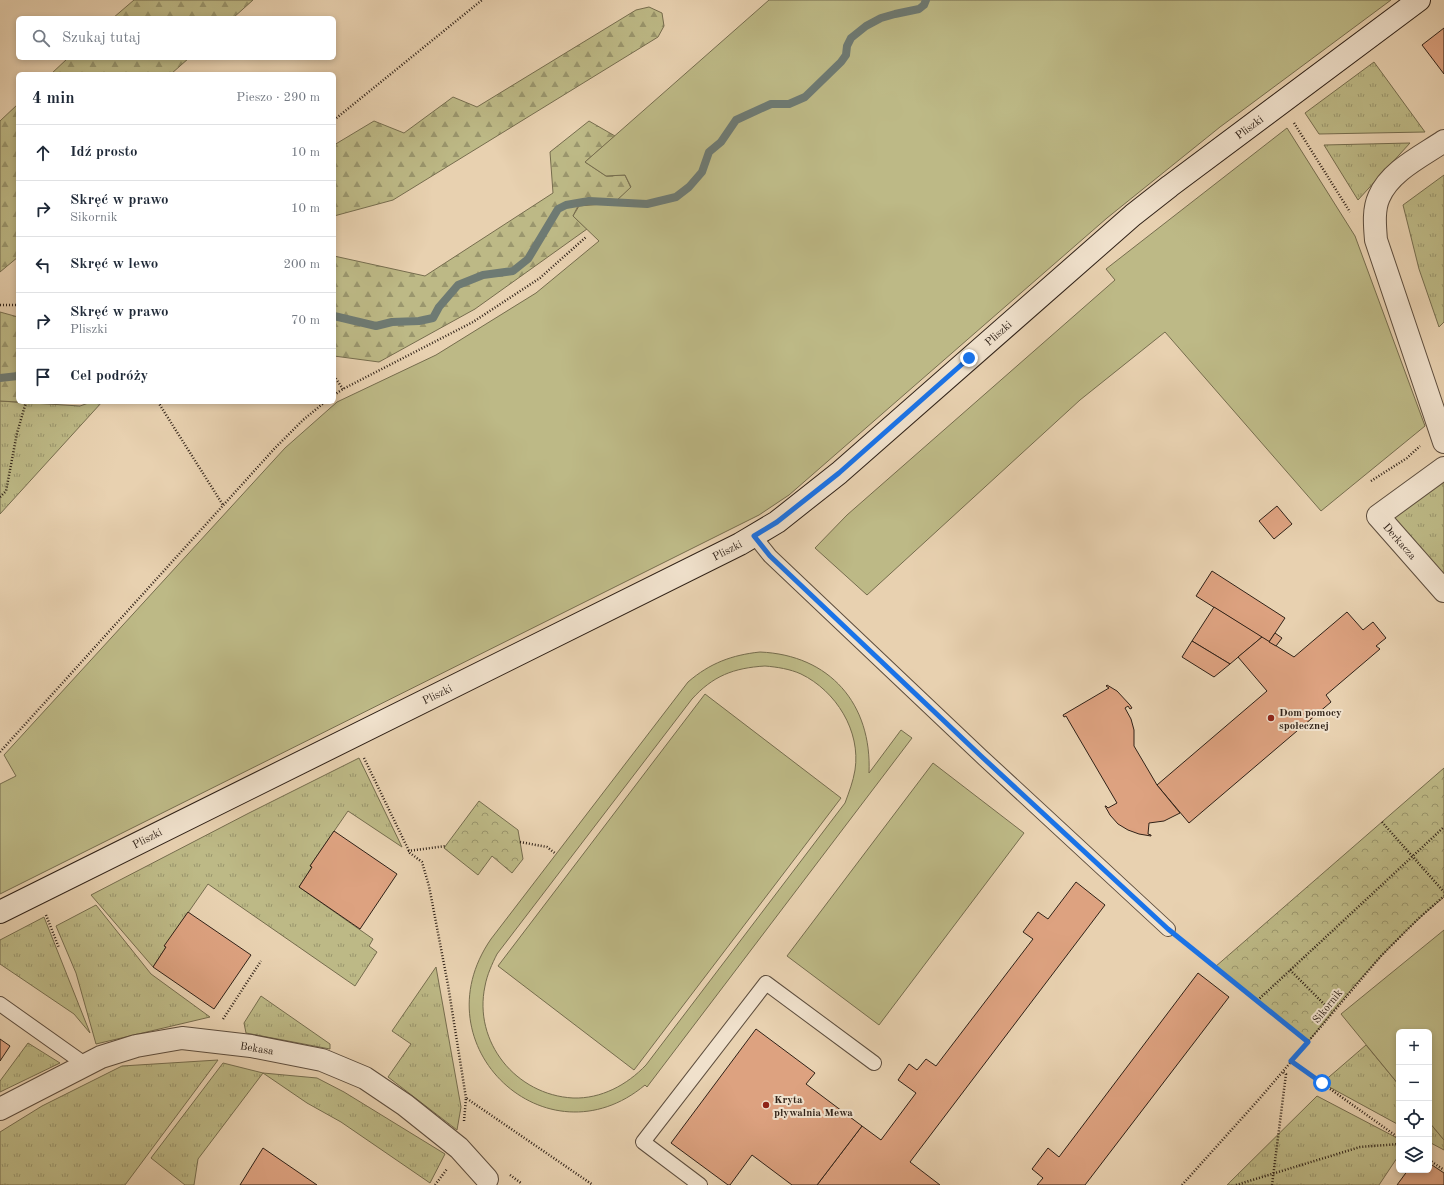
<!DOCTYPE html>
<html lang="pl">
<meta charset="utf-8">
<style>
body{margin:0;font-family:"Old Standard TT",serif;background:#f2f2f3;color:#1f2937}
.controls{position:absolute;right:12px;bottom:12px;display:grid;overflow:hidden;border-radius:6px;box-shadow:0 2px 6px #0003}
.controls button{width:36px;height:36px;display:grid;place-items:center;padding:0;border:0;border-bottom:1px solid #e0e1e3;background:#fff;color:#1f2937;font:20px sans-serif}
.stop{position:absolute;width:12px;height:12px;margin:-9px;border:3px solid #1a73e8;border-radius:50%;background:#fff}
.stop.end{background:#1a73e8;border-color:#fff;box-shadow:0 1px 4px #0008}
.list{margin:0;padding:0;list-style:none}
h2{display:flex;justify-content:space-between;align-items:center;height:52px;margin:0;padding:0 16px;font-size:17px}
h2 small{font-size:13px;font-weight:400;color:#747a83}
.list li{display:grid;grid-template-columns:26px 1fr auto;gap:12px;align-items:center;box-sizing:border-box;height:56px;padding:0 16px;border-top:1px solid #e0e1e3}
.list b{display:block;font-size:15px;white-space:nowrap}
.list p{margin:0;font-size:13px;white-space:nowrap;color:#747a83}
.list em{font-size:13px;font-style:normal;color:#747a83}
.icon{flex:none;width:22px;height:22px;fill:none;stroke:currentColor;stroke-width:2;stroke-linecap:round;stroke-linejoin:round}
.map{position:relative;flex:none;width:1444px;height:1185px;overflow:hidden}
.search{position:absolute;background:#fff;box-shadow:0 2px 6px #0003;left:16px;top:16px;width:320px;height:44px;display:flex;align-items:center;gap:10px;box-sizing:border-box;padding:0 14px;border-radius:6px;color:#747a83;font-size:15px}
.panel{position:absolute;background:#fff;box-shadow:0 2px 6px #0003;left:16px;top:72px;width:320px;height:332px;border-radius:6px}
.map>svg:first-child{display:block}
.grass{fill:url(#grass-tufts);stroke:#766d4e}
.forest{fill:url(#forest-firs);stroke:#766d4e}
.park{fill:url(#park-crowns);stroke:#766d4e}
.garden{fill:#bdb986;stroke:#766d4e;fill-rule:evenodd}
.lines{fill:none;stroke-linecap:round;stroke-linejoin:round}
.stream{stroke:#6e7a73;stroke-width:8}
.building{fill:#dda280;stroke:#2f2117}
.lane-casing{stroke:#5d4d3d;stroke-width:16}
.street-casing{stroke:#5d4d3d;stroke-width:24}
.secondary-casing{stroke:#2f2117;stroke-width:24}
.path{stroke:#2f2117;stroke-width:2.5;stroke-dasharray:1 2;stroke-linecap:butt}
.lane{stroke:#f0e1cc;stroke-width:14}
.street{stroke:#f0e1cc;stroke-width:22}
.secondary{stroke:#f0e1cc;stroke-width:22}
.route{stroke:#1a73e8;stroke-width:5}
.poi-dot{fill:#8f2418;stroke:#f0e1cc;stroke-width:1.5}
.labels{text-anchor:middle;stroke-width:4;stroke-linejoin:round;paint-order:stroke}
.street-label{font-size:11px;fill:#2f2117;stroke:#f0e1cc}
.poi-label{font-size:11px;font-weight:bold;fill:#2f2117;stroke:#f0e1cc;text-anchor:start}
</style>
<div class="map">
<svg width="1444" height="1185" viewBox="0 0 1444 1185">
<defs>
<pattern id="grass-tufts" width="24" height="20" patternUnits="userSpaceOnUse"><rect width="24" height="20" fill="#bdb986"/><path d="M3 7l-1-3M5 7V3M7 7l1-3M15 17l-1-3M17 17v-4M19 17l1-3" fill="none" stroke="#9a966d"/></pattern>
<pattern id="forest-firs" width="22" height="20" patternUnits="userSpaceOnUse"><rect width="22" height="20" fill="#bdb986"/><path d="M5 1l3.5 6h-7zM16 11l3.5 6h-7z" fill="#9a966d"/></pattern>
<pattern id="park-crowns" width="20" height="18" patternUnits="userSpaceOnUse"><rect width="20" height="18" fill="#bdb986"/><path d="M2 6a3 3 0 1 1 6 0M12 15a3 3 0 1 1 6 0" fill="none" stroke="#9a966d"/></pattern>
</defs>
<rect width="100%" height="100%" fill="#e8d1b0"/>
<filter id="stains"><feTurbulence type="fractalNoise" baseFrequency=".005" numOctaves="4"/><feColorMatrix values="0 0 0 0 .2 0 0 0 0 .09 0 0 0 0 .02 0 0 0 .5 -.17"/></filter>
<radialGradient id="worn" r=".72"><stop offset=".6" stop-color="#630" stop-opacity="0"/><stop offset="1" stop-color="#630" stop-opacity=".3"/></radialGradient>
<g class="grass">
<path d="M1374,62L1425,132L1319,134L1305,113Z"/>
<path d="M1410,143L1358,200L1324,145Z"/>
<path d="M1444,175V322L1439,327L1419,269L1403,205Z"/>
<path d="M0,401L80,406L91,402H102L0,514Z"/>
<path d="M1444,479V589L1387,509Z"/>
<path d="M359,758L402,847L348,811L310,866L312,867L299,887L373,939L369,946L377,952L355,986L208,884L165,946L166,947L153,967L91,895L249,813Z"/>
<path d="M96,905L151,974L210,1017L96,1044L76,973L56,926Z"/>
<path d="M44,917L90,1033L74,1014L0,964V940Z"/>
<path d="M436,967L461,1107L457,1130L388,1077L411,1044L392,1031Z"/>
<path d="M261,996L330,1044V1049L246,1033L244,1023Z"/>
<path d="M28,1043L60,1063L0,1092V1081Z"/>
<path d="M1366,1045L1399,1085V1125L1322,1083Z"/>
<path d="M218,1060L125,1185H0V1132L42,1106L122,1066Z"/>
<path d="M223,1063L263,1073L317,1078L344,1092L445,1154L430,1183L341,1122L307,1103L263,1073L198,1159L194,1185H185L151,1158Z"/>
<path d="M1317,1096L1399,1139V1155L1379,1185H1227Z"/>
<path d="M1429,1122L1444,1140V1150L1429,1142Z"/>
</g>
<g class="forest">
<path d="M134,0H253L233,18H113Z"/>
<path d="M649,7L662,13L664,26L658,37L393,200L334,216V145L374,121L404,133L453,97L477,107L636,10Z"/>
<path d="M68,58H189L171,74H51Z"/>
<path d="M18,104V257L0,272V121Z"/>
<path d="M589,121L615,136L585,162L606,176L625,175L631,188L614,203L578,206L573,216L587,229L475,309L379,362L334,356V256L425,276L553,193L550,152Z"/>
<path d="M0,312L18,317V402L0,401Z"/>
</g>
<g class="park">
<path d="M1444,768V897C1392,939 1350,990 1308,1042L1215,967Z"/>
<path d="M479,801L518,830L523,859L512,873L492,856L478,875L444,848Z"/>
</g>
<g class="garden">
<path d="M769,0H1391L1220,127L1107,218L789,495L759,515L0,894V784L16,776L4,755L285,448L337,402L436,355L536,293L599,241L573,216L579,206L614,203L631,187L625,175L606,176L585,162Z"/>
<path d="M1287,128L1355,236L1425,426L1321,511L1165,332L1080,400L867,595L815,548L847,515L1115,280L1106,269Z"/>
<path d="M760,652C830,655 872,704 869,773L901,730L912,738L647,1087L645,1085C547,1167 417,1046 491,939L688,682C710,663 732,655 760,652ZM765,666C777,667 790,669 801,674C836,691 861,731 855,770C853,782 849,792 845,803L646,1065C627,1085 601,1099 573,1098C516,1095 473,1042 485,986C487,975 492,964 497,954L692,699C713,676 733,668 765,666Z"/>
<path d="M705,694L841,798L634,1070L498,966Z"/>
<path d="M933,763L1024,833L879,1025L787,956Z"/>
<path d="M1444,930V1140L1429,1122V1032H1399V1085L1341,1014Z"/>
</g>
<g class="lines">
<g class="stream">
<path d="M334,316L376,326L392,322L419,321L433,318L439,307L458,285L483,275L513,271L528,259L558,209L566,205L589,201L647,204L676,197L689,187L702,172L709,152L721,142L736,120L771,104H789L805,97L841,62L846,55L847,46L851,38L866,26L881,18L895,14L919,9L924,5L926,0"/>
<path d="M0,378L18,376"/>
</g>
</g>
<g class="building">
<path d="M1444,28V74L1422,45Z"/>
<path d="M1277,506L1292,524L1274,539L1259,521Z"/>
<path d="M1212,571L1285,618L1269,642L1196,596Z"/>
<path d="M1214,607L1262,637L1230,664L1192,641Z"/>
<path d="M1347,612L1363,630L1373,622L1386,638L1376,646L1380,649L1326,695L1331,702L1189,823L1157,785L1267,691L1238,657L1262,637L1294,657Z"/>
<path d="M1275,633L1282,638L1276,646L1269,642Z"/>
<path d="M1192,641L1230,664L1214,677L1182,657Z"/>
<path d="M1107,685L1117,691L1130,705L1132,708L1130,709L1128,706L1125,708L1131,719L1134,730V746L1157,785L1180,813L1164,821L1149,823L1148,834L1151,835V836L1139,834L1128,830L1118,824L1110,815L1105,806H1106L1108,808L1117,803L1066,716L1064,717L1063,715L1109,688L1106,686Z"/>
<path d="M334,831L397,874L360,929L299,887L312,867L310,866Z"/>
<path d="M1076,882L1105,905L910,1162L940,1185H817L862,1126L881,1140L916,1093L898,1080L909,1064L917,1070L926,1059L936,1066L1033,939L1023,932L1038,912L1048,919Z"/>
<path d="M188,912L251,955L214,1009L153,967L166,947L164,946Z"/>
<path d="M1198,973L1229,997L1085,1185H1037L1043,1178L1032,1169L1048,1148L1059,1157Z"/>
<path d="M756,1029L815,1073L806,1084L862,1126L817,1185H792L752,1155L730,1185H728L671,1143Z"/>
<path d="M0,1039L10,1046L0,1061Z"/>
<path d="M263,1148L317,1185H240Z"/>
<path d="M1429,1163L1444,1173V1185H1397L1408,1170H1429Z"/>
</g>
<g class="lines">
<defs>
<g id="lane">
<path d="M754,536L770,556L981,756L1168,929"/>
<path d="M0,1004L86,1065"/>
<path d="M700,1185L643,1142L766,983L874,1063"/>
</g>
<g id="street">
<path d="M1444,141C1422,156 1390,171 1379,197C1373,210 1375,227 1376,240L1444,442"/>
<path d="M1444,468L1378,516L1444,591"/>
<path d="M0,1109L101,1057L136,1046L182,1038L251,1046L322,1060L365,1078L405,1105L459,1148L487,1179"/>
</g>
<path id="secondary" d="M0,912L740,544L777,522L839,473L1133,215L1170,186L1419,0"/>
</defs>
<use href="#lane" class="lane-casing"/>
<use href="#street" class="street-casing"/>
<use href="#secondary" class="secondary-casing"/>
<g class="path">
<path d="M334,120L482,0"/>
<path d="M1294,123L1350,212"/>
<path d="M0,305H18"/>
<path d="M334,376L343,389"/>
<path d="M334,395L343,389L473,322L540,278L586,237"/>
<path d="M158,402L223,505"/>
<path d="M1371,481L1407,458L1420,446"/>
<path d="M0,497L6,491L17,433L26,402"/>
<path d="M0,752L275,448L303,420L325,402"/>
<path d="M364,758L410,853L422,862L429,886L448,985L466,1098"/>
<path d="M1382,822L1444,892"/>
<path d="M520,842L547,847L556,854"/>
<path d="M408,851L446,846"/>
<path d="M46,915L59,948"/>
<path d="M1183,941L1257,1001L1444,827"/>
<path d="M1290,970L1332,1012"/>
<path d="M1257,1001L1308,1042"/>
<path d="M223,1019L261,961"/>
<path d="M1291,1061L1399,1138"/>
<path d="M464,1121L466,1098L593,1185"/>
<path d="M1429,1160L1444,1170"/>
<path d="M510,1175L521,1183"/>
<path d="M435,1185L447,1169"/>
<path d="M1182,1185L1261,1097L1381,956L1419,918L1444,896"/>
<path d="M1236,1185L1360,1147L1399,1144"/>
<path d="M1272,1185L1286,1074L1282,1071"/>
</g>
<use href="#lane" class="lane"/>
<use href="#street" class="street"/>
<use href="#secondary" class="secondary"/>
</g>
<g class="lines">
<path class="route" d="M969,358L839,473L777,522L754,536L770,556L981,756L1168,929L1308,1042L1291,1061L1322,1083"/>
</g>
<g class="poi-dot">
<circle cx="1271" cy="718" r="4"/>
<circle cx="766" cy="1105" r="4"/>
</g>
<g class="labels">
<g class="street-label">
<text transform="translate(1249 127) rotate(-37)" y="4">Pliszki</text>
<text transform="translate(998 333) rotate(-41)" y="4">Pliszki</text>
<text transform="translate(1400 541) rotate(49)" y="4">Derkacza</text>
<text transform="translate(727 550) rotate(-27)" y="4">Pliszki</text>
<text transform="translate(437 694) rotate(-26)" y="4">Pliszki</text>
<text transform="translate(147 838) rotate(-27)" y="4">Pliszki</text>
<text transform="translate(1327 1006) rotate(-51)" y="4">Sikornik</text>
<text transform="translate(257 1048) rotate(9)" y="4">Bekasa</text>
</g>
<g class="poi-label">
<text x="1279" y="716">Dom pomocy<tspan x="1279" dy="13">społecznej</tspan></text>
<text x="774" y="1103">Kryta<tspan x="774" dy="13">pływalnia Mewa</tspan></text>
</g>
</g>
<rect width="100%" height="100%" filter="url(#stains)"/>
<rect width="100%" height="100%" fill="url(#worn)"/>
</svg>
<div class="controls">
<button>+</button>
<button>−</button>
<button><svg class="icon" aria-label="locate" viewBox="0 0 24 24"><circle cx="12" cy="12" r="6"/><path d="M12 2v4M12 18v4M2 12h4M18 12h4"/></svg></button>
<button><svg class="icon" aria-label="layers" viewBox="0 0 24 24"><path d="M12 4l9 5-9 5-9-5zM3 14l9 5 9-5"/></svg></button>
</div>
<div class="stop" style="left:1322px;top:1083px"></div>
<div class="stop end" style="left:969px;top:358px"></div>
<div class="search"><svg class="icon" aria-label="search" viewBox="0 0 24 24"><circle cx="10" cy="10" r="6"/><path d="M15 15l6 6"/></svg>Szukaj tutaj</div>
<section class="panel">
<h2>4 min<small>Pieszo · 290 m</small></h2>
<ul class="list">
<li><svg class="icon" aria-label="ahead" viewBox="0 0 24 24"><path d="M12 20V5M6 11l6-6 6 6"/></svg><div><b>Idź prosto</b></div><em>10 m</em></li>
<li><svg class="icon" aria-label="right" viewBox="0 0 24 24"><path d="M7 20v-9h11M14 6l5 5-5 5"/></svg><div><b>Skręć w prawo</b><p>Sikornik</p></div><em>10 m</em></li>
<li><svg class="icon" aria-label="left" viewBox="0 0 24 24"><path d="M17 20v-9H6M10 6l-5 5 5 5"/></svg><div><b>Skręć w lewo</b></div><em>200 m</em></li>
<li><svg class="icon" aria-label="right" viewBox="0 0 24 24"><path d="M7 20v-9h11M14 6l5 5-5 5"/></svg><div><b>Skręć w prawo</b><p>Pliszki</p></div><em>70 m</em></li>
<li><svg class="icon" aria-label="arrive" viewBox="0 0 24 24"><path d="M6 21V4h12l-3 4 3 4H6"/></svg><div><b>Cel podróży</b></div></li>
</ul>
</section>
</div>
